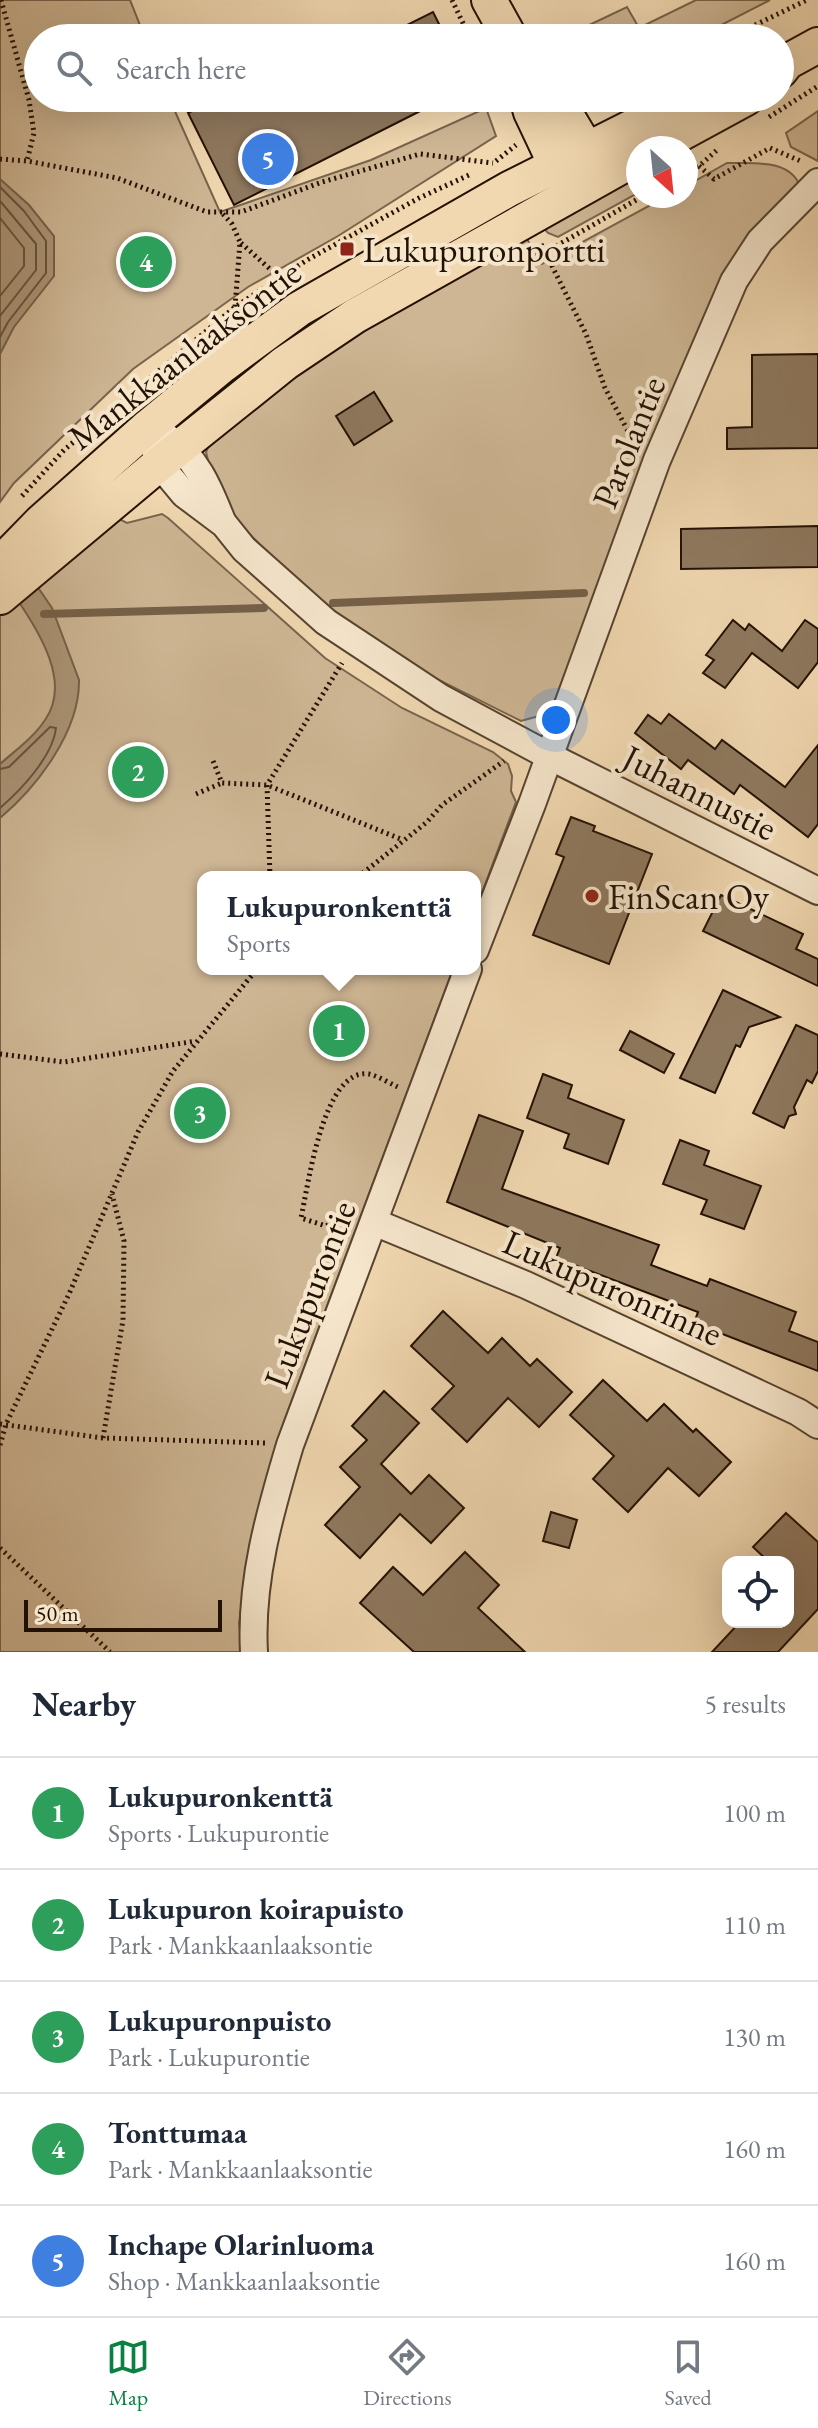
<!DOCTYPE html>
<meta charset="utf-8">
<style>
body{margin:0;font-family:"EB Garamond",serif;background:#f6f6f7;color:#1f2937}
.controls{position:absolute;right:24px;bottom:24px;display:grid;overflow:hidden;border-radius:16px;box-shadow:0 8px 32px #0002}
.controls button{width:72px;height:72px;display:grid;place-items:center;padding:0;border:0;border-bottom:2px solid #e0e1e3;background:#fff;color:#1f2937;font:40px sans-serif}
.compass{position:absolute;left:626px;top:136px;width:72px;height:72px;border-radius:50%;background:#fff;box-shadow:0 8px 32px #0002;rotate:153deg}
.scale{position:absolute;left:24px;bottom:20px;width:198px;box-sizing:border-box;padding-left:8px;border:4px solid #231104;border-top:0;font-size:22px;line-height:28px;white-space:nowrap;color:#231104;-webkit-text-stroke:6px #f6e6cc;paint-order:stroke}
.you{position:absolute;left:556px;top:720px;width:28px;height:28px;margin:-20px;border:6px solid #fff;border-radius:50%;background:#1a73e8;box-shadow:0 0 0 12px #1a73e833}
.badge{display:grid;place-items:center;width:52px;height:52px;border-radius:50%;background:#0b8043;color:#fff;font-size:26px;font-weight:700}
.pin{position:absolute;translate:-50% -50%;border:4px solid #fff;box-shadow:0 2px 8px #0006}
.popup{position:absolute;left:197px;top:871px;width:284px;height:104px;box-sizing:border-box;display:grid;place-content:center;border-radius:16px;background:#fff;filter:drop-shadow(0 2px 6px #0005);font-size:26px;white-space:nowrap;color:#747a83}
.popup b{font-size:30px;color:#1f2937}
.popup::after{content:'';position:absolute;left:50%;top:100%;margin-left:-16px;border:16px solid transparent;border-top-color:#fff}
.list{margin:0;padding:0;list-style:none}
h2{display:flex;justify-content:space-between;align-items:center;height:104px;margin:0;padding:0 32px;font-size:34px}
h2 small{font-size:26px;font-weight:400;color:#747a83}
.list li{display:grid;grid-template-columns:52px 1fr auto;gap:24px;align-items:center;box-sizing:border-box;height:112px;padding:0 32px;border-top:2px solid #e0e1e3}
.list b{display:block;font-size:30px;white-space:nowrap}
.list p{margin:0;font-size:26px;white-space:nowrap;color:#747a83}
.list em{font-size:26px;font-style:normal;color:#747a83}
.icon{flex:none;width:44px;height:44px;fill:none;stroke:currentColor;stroke-width:2;stroke-linecap:round;stroke-linejoin:round}
.map{position:relative;flex:none;width:818px;height:1652px;overflow:hidden}
.search{position:absolute;background:#fff;box-shadow:0 8px 32px #0002;left:24px;right:24px;top:24px;height:88px;display:flex;align-items:center;gap:20px;box-sizing:border-box;padding:0 28px;border-radius:44px;color:#747a83;font-size:30px}
.sheet{height:664px;background:#fff}
nav{display:flex;justify-content:space-around;align-items:center;box-sizing:border-box;height:112px;border-top:2px solid #e0e1e3;background:#fff;font-size:22px;color:#747a83}
nav a{display:grid;justify-items:center;gap:4px}
nav .on{color:#0b8043}
.map>svg:first-child{display:block}
.green{fill:#ceb694;stroke:#78644c;stroke-width:2}
.water{fill:#ab9476;stroke:#756048;stroke-width:2}
.lines{fill:none;stroke-linecap:round;stroke-linejoin:round}
.shore{stroke:#67523d;stroke-width:2}
.stream{stroke:#756048;stroke-width:8}
.building{fill:#8e785e;stroke:#231104;stroke-width:2}
.minor-casing{stroke:#56432f;stroke-width:30}
.major-casing{stroke:#231104;stroke-width:38}
.path{stroke:#231104;stroke-width:5;stroke-dasharray:2 4;stroke-linecap:butt}
.minor{stroke:#f6e6cc;stroke-width:26}
.major{stroke:#f1d8b1;stroke-width:34}
.poi-dot{fill:#8f2418;stroke:#f6e6cc;stroke-width:3}
.labels{text-anchor:middle;stroke-width:8;stroke-linejoin:round;paint-order:stroke}
.poi-label{font-size:36px;fill:#231104;stroke:#f6e6cc;text-anchor:start}
.street-label{font-size:36px;fill:#231104;stroke:#f6e6cc}
</style>
<div class="map">
<svg width="818" height="1652" viewBox="0 0 818 1652">
<rect width="100%" height="100%" fill="#f1d8b1"/>
<filter id="stains"><feTurbulence type="fractalNoise" baseFrequency=".0025" numOctaves="4"/><feColorMatrix values="0 0 0 0 .2 0 0 0 0 .09 0 0 0 0 .02 0 0 0 .5 -.17"/></filter>
<radialGradient id="worn" r=".72"><stop offset=".6" stop-color="#630" stop-opacity="0"/><stop offset="1" stop-color="#630" stop-opacity=".3"/></radialGradient>
<g class="green">
<path d="M0,0H130L145,38H38V98H169L220,212L371,160L486,108L496,136L338,236L248,287L133,369L14,483L0,502Z"/>
<path d="M696,0H770L696,38L564,37L627,7L639,28Z"/>
<path d="M818,111V161L791,147L786,133Z"/>
<path d="M727,163C752,164 789,158 800,186L643,476L552,707L539,716L521,721L397,659L293,579L240,524L221,495L211,473L206,452L214,433L319,356L524,234L542,264L667,196H686V186Z"/>
<path d="M638,172V193L558,237L548,233L541,225Z"/>
<path d="M109,514L127,523L162,514L168,518L325,658L402,708L493,752L508,764L512,776L511,791L516,802L475,911V877H203V969H453L283,1424L258,1510L239,1623L242,1652H0V612Z"/>
</g>
<g class="water">
<path d="M0,179L29,205L54,236V276L14,327L0,354Z"/>
<path d="M37,586L52,608L79,680C80,731 37,787 0,818V764C16,750 34,737 45,720C72,682 38,631 17,599Z"/>
</g>
<g class="lines">
<g class="shore">
<path d="M0,187L24,211L46,241V273L8,322L0,337"/>
<path d="M0,201L36,244V270L0,316"/>
<path d="M0,218L24,248V266L0,296"/>
<path d="M0,769L9,767L50,727L56,728C53,756 21,790 0,808"/>
</g>
<g class="stream">
<path d="M333,603L584,593"/>
<path d="M44,614L264,608"/>
</g>
</g>
<g class="building">
<path d="M433,12L446,38H381Z"/>
<path d="M217,98H446L234,205L188,113Z"/>
<path d="M818,354V448L727,449V428L752,427V355Z"/>
<path d="M374,392L392,421L354,445L336,416Z"/>
<path d="M818,526V567L681,569V529Z"/>
<path d="M733,620L745,630L749,624L782,651L805,620L818,629V662L798,688L752,653L725,688L703,673L714,660L706,655Z"/>
<path d="M669,714L715,749L722,740L785,787L818,745V824L808,837L740,785L734,794L688,760L681,769L635,733L648,715L661,724Z"/>
<path d="M571,817L595,826L593,831L652,854L609,964L533,935L564,857L556,854Z"/>
<path d="M721,895L803,934L796,949L818,959V986L703,931Z"/>
<path d="M723,990L780,1017L749,1027L740,1047L736,1045L715,1093L680,1078Z"/>
<path d="M796,1025L818,1035V1071L812,1083L807,1080L794,1107L796,1114L789,1116L784,1128L753,1113Z"/>
<path d="M630,1031L674,1054L664,1073L620,1050Z"/>
<path d="M543,1074L572,1085L568,1098L624,1120L608,1164L564,1148L569,1134L527,1118Z"/>
<path d="M479,1115L523,1131L502,1189L659,1245L651,1265L707,1286L710,1279L796,1312L789,1331L818,1342V1371L694,1323L698,1312L556,1258L560,1248L447,1202Z"/>
<path d="M680,1140L709,1151L704,1165L761,1186L744,1229L701,1214L707,1200L663,1184Z"/>
<path d="M443,1311L488,1353L502,1338L530,1366L537,1359L572,1392L539,1427L508,1398L467,1442L432,1409L454,1386L411,1346Z"/>
<path d="M603,1380L647,1421L664,1404L693,1432L696,1429L731,1462L699,1496L668,1468L628,1512L593,1479L614,1456L570,1415Z"/>
<path d="M384,1391L419,1423L381,1464L411,1494L429,1475L464,1508L431,1543L400,1514L360,1558L325,1525L360,1487L340,1467L367,1440L352,1426Z"/>
<path d="M551,1512L577,1520L569,1548L543,1541Z"/>
<path d="M786,1513L818,1542V1609L778,1652H712L740,1622H788V1562H769L753,1547Z"/>
<path d="M465,1552L499,1585L478,1608L525,1652H414L360,1603L393,1567L423,1595Z"/>
</g>
<g class="lines">
<defs>
<g id="minor">
<path d="M149,426L159,464L184,494L224,524L244,549L326,622L441,698L549,756L818,891"/>
<path d="M165,436C196,456 209,488 222,521"/>
<path d="M475,950L532,804L657,460L734,281L760,241L818,182"/>
<path d="M374,1222L526,1285L798,1412L818,1425"/>
<path d="M254,1652C250,1581 270,1512 290,1445L468,969"/>
</g>
<g id="major">
<path d="M489,0L510,38"/>
<path d="M780,71L787,62L818,45"/>
<path d="M527,98L531,112L556,165L573,177"/>
<path d="M556,98L587,150V170"/>
<path d="M654,148L746,98"/>
<path d="M0,564L41,522L149,426L223,365L299,309L509,189L690,98"/>
<path d="M0,597L159,464L285,363L355,316L638,157"/>
</g>
</defs>
<use href="#minor" class="minor-casing"/>
<use href="#major" class="major-casing"/>
<g class="path">
<path d="M1,0L29,100L34,133L27,161"/>
<path d="M452,0L470,38"/>
<path d="M728,38L807,0"/>
<path d="M592,104L604,98"/>
<path d="M769,117L818,86"/>
<path d="M0,159L27,161L117,178L207,212H241L322,182L420,154L493,163"/>
<path d="M496,161L516,145"/>
<path d="M699,166L714,179L770,148L803,162"/>
<path d="M686,173L699,166L717,150"/>
<path d="M223,214L232,224L240,242L235,307"/>
<path d="M241,243L279,277"/>
<path d="M541,244L586,334L605,388L637,448"/>
<path d="M546,252L643,196"/>
<path d="M22,496L64,450L235,307L307,260L419,198L469,175"/>
<path d="M213,761L222,783L267,785L403,840"/>
<path d="M196,794L222,783"/>
<path d="M270,877L267,785L342,663"/>
<path d="M358,877L427,822L442,805L504,761"/>
<path d="M0,1054L64,1062L196,1041"/>
<path d="M350,1219L344,1217L326,1226L301,1218C308,1187 323,1067 369,1074C378,1076 389,1083 398,1087"/>
<path d="M0,1424L103,1438L265,1443"/>
<path d="M103,1438L123,1320L124,1241L112,1194"/>
<path d="M0,1445L6,1424L69,1294L138,1132L173,1071L257,969"/>
<path d="M0,1548L110,1652"/>
</g>
<use href="#minor" class="minor"/>
<use href="#major" class="major"/>
</g>
<g class="poi-dot">
<rect x="339" y="241" width="16" height="16" rx="4"/>
<circle cx="592" cy="896" r="8"/>
</g>
<g class="labels">
<g class="poi-label">
<text x="363" y="262">Lukupuronportti</text>
<text x="608" y="909">FinScan Oy</text>
</g>
<g class="street-label">
<text transform="translate(184 354) rotate(-38)" y="13">Mankkaanlaaksontie</text>
<text transform="translate(628 442) rotate(-68)" y="13">Parolantie</text>
<text transform="translate(700 792) rotate(27)" y="13">Juhannustie</text>
<text transform="translate(613 1287) rotate(24)" y="13">Lukupuronrinne</text>
<text transform="translate(309 1294) rotate(-69)" y="13">Lukupurontie</text>
</g>
</g>
<rect width="100%" height="100%" filter="url(#stains)"/>
<rect width="100%" height="100%" fill="url(#worn)"/>
</svg>
<div class="controls">
<button><svg class="icon" aria-label="locate" viewBox="0 0 24 24"><circle cx="12" cy="12" r="6"/><path d="M12 2v4M12 18v4M2 12h4M18 12h4"/></svg></button>
</div>
<svg class="compass" viewBox="-18 -18 36 36"><path d="M0-13l5 13h-10z" fill="#e53935"/><path d="M0 13l5-13h-10z" fill="#747a83"/></svg>
<div class="scale">50 m</div>
<div class="you"></div>
<div class="pin badge" style="left:339px;top:1031px;background:#2e9e5b">1</div>
<div class="popup"><b>Lukupuronkenttä</b>Sports</div>
<div class="pin badge" style="left:138px;top:772px;background:#2e9e5b">2</div>
<div class="pin badge" style="left:200px;top:1113px;background:#2e9e5b">3</div>
<div class="pin badge" style="left:146px;top:262px;background:#2e9e5b">4</div>
<div class="pin badge" style="left:268px;top:159px;background:#3f7fe0">5</div>
<div class="search"><svg class="icon" aria-label="search" viewBox="0 0 24 24"><circle cx="10" cy="10" r="6"/><path d="M15 15l6 6"/></svg>Search here</div>
</div>
<section class="sheet">
<h2>Nearby<small>5 results</small></h2>
<ul class="list">
<li><span class="badge" style="background:#2e9e5b">1</span><div><b>Lukupuronkenttä</b><p>Sports · Lukupurontie</p></div><em>100 m</em></li>
<li><span class="badge" style="background:#2e9e5b">2</span><div><b>Lukupuron koirapuisto</b><p>Park · Mankkaanlaaksontie</p></div><em>110 m</em></li>
<li><span class="badge" style="background:#2e9e5b">3</span><div><b>Lukupuronpuisto</b><p>Park · Lukupurontie</p></div><em>130 m</em></li>
<li><span class="badge" style="background:#2e9e5b">4</span><div><b>Tonttumaa</b><p>Park · Mankkaanlaaksontie</p></div><em>160 m</em></li>
<li><span class="badge" style="background:#3f7fe0">5</span><div><b>Inchape Olarinluoma</b><p>Shop · Mankkaanlaaksontie</p></div><em>160 m</em></li>
</ul>
</section>
<nav>
<a class="on"><svg class="icon" aria-label="map" viewBox="0 0 24 24"><path d="M3 6l6-2 6 2 6-2v14l-6 2-6-2-6 2zM9 4v14M15 6v14"/></svg>Map</a>
<a><svg class="icon" aria-label="directions" viewBox="0 0 24 24"><path d="M12 3l9 9-9 9-9-9zM9 14v-3h6M13 9l2 2-2 2"/></svg>Directions</a>
<a><svg class="icon" aria-label="saved" viewBox="0 0 24 24"><path d="M7 4h10v16l-5-4-5 4z"/></svg>Saved</a>
</nav>
